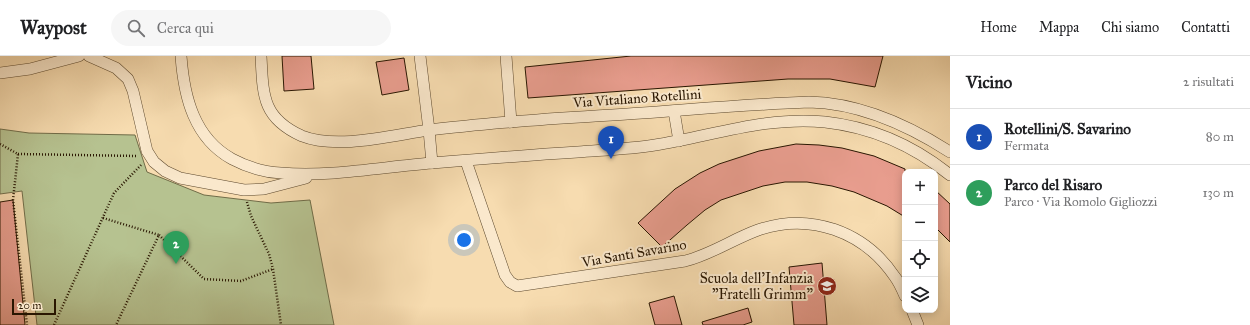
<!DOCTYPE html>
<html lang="it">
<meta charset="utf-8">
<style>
body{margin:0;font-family:"IM FELL Great Primer",serif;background:#f6f6f6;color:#202124}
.controls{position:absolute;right:12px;bottom:12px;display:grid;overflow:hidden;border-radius:8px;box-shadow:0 2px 10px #0003}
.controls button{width:36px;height:36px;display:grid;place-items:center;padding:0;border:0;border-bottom:1px solid #e0e0e0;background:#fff;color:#202124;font:20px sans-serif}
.scale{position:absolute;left:12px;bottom:10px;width:44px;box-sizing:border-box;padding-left:4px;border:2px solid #291601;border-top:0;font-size:11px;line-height:14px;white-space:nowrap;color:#291601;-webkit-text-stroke:3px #fae8cc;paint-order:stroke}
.you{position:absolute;left:464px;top:184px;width:14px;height:14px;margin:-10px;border:3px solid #fff;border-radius:50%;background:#1a73e8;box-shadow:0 0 0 6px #1a73e833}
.badge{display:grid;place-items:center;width:26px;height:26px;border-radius:50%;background:#0b8043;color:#fff;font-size:13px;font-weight:700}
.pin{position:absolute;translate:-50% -33px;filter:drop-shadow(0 1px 2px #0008)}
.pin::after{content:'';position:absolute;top:21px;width:14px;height:12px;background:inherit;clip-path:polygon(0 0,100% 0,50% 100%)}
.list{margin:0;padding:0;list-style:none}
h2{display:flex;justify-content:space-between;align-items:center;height:52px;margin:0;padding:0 16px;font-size:17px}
h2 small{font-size:13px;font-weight:400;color:#757577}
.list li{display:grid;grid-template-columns:26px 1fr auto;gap:12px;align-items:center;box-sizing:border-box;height:56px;padding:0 16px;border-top:1px solid #e0e0e0}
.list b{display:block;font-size:15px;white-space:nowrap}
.list p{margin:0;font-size:13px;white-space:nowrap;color:#757577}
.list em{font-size:13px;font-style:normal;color:#757577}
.icon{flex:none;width:22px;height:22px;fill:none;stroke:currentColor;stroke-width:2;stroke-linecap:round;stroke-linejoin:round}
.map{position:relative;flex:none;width:950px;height:269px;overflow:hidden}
header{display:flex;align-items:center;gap:24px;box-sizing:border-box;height:56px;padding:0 20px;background:#fff;border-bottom:1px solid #e0e0e0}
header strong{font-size:19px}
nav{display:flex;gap:22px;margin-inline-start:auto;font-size:14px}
.search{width:280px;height:36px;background:#f6f6f6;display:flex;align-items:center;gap:10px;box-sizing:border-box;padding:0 14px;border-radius:22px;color:#757577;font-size:15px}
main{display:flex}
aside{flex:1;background:#fff}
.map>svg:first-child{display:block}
.green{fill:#b6c290;stroke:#706c48}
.building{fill:#e89d8e;stroke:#291601}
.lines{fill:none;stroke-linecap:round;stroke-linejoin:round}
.minor-casing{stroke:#5c482d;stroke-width:12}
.path{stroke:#291601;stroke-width:2.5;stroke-dasharray:1 2;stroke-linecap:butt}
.minor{stroke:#fae8cc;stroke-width:11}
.labels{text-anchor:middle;stroke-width:4;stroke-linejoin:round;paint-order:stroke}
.street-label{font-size:14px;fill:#291601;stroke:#fae8cc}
.poi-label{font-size:14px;fill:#291601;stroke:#fae8cc;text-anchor:end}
</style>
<header>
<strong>Waypost</strong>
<div class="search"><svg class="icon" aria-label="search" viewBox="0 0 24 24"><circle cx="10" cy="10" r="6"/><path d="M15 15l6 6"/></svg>Cerca qui</div>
<nav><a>Home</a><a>Mappa</a><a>Chi siamo</a><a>Contatti</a></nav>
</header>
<main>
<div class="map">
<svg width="950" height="269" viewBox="0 0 950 269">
<rect width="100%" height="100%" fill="#f7dcb0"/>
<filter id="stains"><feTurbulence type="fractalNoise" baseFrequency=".005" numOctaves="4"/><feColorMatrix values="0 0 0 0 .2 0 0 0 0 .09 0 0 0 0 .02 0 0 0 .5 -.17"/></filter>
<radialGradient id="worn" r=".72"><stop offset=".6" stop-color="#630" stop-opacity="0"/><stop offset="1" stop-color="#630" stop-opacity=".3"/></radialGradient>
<path class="green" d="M0,73L29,77L135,79L147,116L204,139L271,147L310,144L334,269H37L22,135L0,138Z"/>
<g class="building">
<path d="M282,0H311L314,33L284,35Z"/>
<path d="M631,0H883L875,31L830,23H788L528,42L525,11Z"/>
<path d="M404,2L409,34L382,39L376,6Z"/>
<path d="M796,88L819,89L842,92L874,100L905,113V161L887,150L854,136L832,130L807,126H785L763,130L721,144L705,154L687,169L662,191L638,167L675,133L700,117L719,108L759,95Z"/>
<path d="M935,134L950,148V186L935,171Z"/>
<path d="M13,144L25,269H0V146Z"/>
<path d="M822,207L827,269H794L789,211Z"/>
<path d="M674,240L682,269H655L649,247Z"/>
<path d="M748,252L752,266L743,269H703L702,266Z"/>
</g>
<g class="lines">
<defs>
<g id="minor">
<path d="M89,0L116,12L128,23L133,35L147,95L154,106L165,115L180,122L244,134L264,133L306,122"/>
<path d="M181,0C184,41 194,82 232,103C247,111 264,116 281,117C331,121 382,111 432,107C480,103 529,99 578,96C603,94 630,93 655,89C712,80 767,60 825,66C871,71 914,90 950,119"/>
<path d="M261,0C263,39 262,62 302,80C337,94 393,79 429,74C456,71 484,68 511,66C554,62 598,60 642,57C698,53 753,48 809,46C859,47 908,69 950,96"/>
<path d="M420,0L429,74L432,107"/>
<path d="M506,0L511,66"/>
<path d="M0,17L30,13L79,0"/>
<path d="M674,55L679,85"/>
<path d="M466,105L505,219L510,226L517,230L685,205C710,199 733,183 758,174C810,156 864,175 895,221C899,226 902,233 905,240"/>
<path d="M912,254L918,269"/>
</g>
</defs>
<use href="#minor" class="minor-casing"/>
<g class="path">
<path d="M0,88L18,98L13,144L27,269"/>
<path d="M18,98L137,100"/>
<path d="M247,146L251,160L269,198L273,213L281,269"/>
<path d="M103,162L159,179L116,269"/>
<path d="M159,179L204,223L241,225L273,213"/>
<path d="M54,269L114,137L141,109"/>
</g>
<use href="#minor" class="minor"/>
</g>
<defs>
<symbol id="school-disc" viewBox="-11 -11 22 22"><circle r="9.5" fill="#8f2418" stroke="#fae8cc"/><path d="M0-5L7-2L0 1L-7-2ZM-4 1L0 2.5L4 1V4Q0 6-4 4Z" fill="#fff"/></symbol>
</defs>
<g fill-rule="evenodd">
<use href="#school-disc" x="816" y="219" width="22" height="22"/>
</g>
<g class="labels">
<g class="street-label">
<text transform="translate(637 42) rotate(-4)" y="5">Via Vitaliano Rotellini</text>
<text transform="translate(634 197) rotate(-10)" y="5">Via Santi Savarino</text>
</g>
<g class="poi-label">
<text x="813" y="227">Scuola dell'Infanzia<tspan x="813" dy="16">"Fratelli Grimm"</tspan></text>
</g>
</g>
<rect width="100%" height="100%" filter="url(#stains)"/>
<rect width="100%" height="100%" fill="url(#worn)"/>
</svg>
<div class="controls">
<button>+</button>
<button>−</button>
<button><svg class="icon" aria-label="locate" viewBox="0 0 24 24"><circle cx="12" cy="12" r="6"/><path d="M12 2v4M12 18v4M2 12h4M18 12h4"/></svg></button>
<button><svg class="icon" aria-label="layers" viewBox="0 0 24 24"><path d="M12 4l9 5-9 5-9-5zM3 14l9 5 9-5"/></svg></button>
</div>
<div class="scale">20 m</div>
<div class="you"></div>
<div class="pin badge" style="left:611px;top:103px;background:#1a4fb4">1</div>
<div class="pin badge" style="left:176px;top:208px;background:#2e9e5b">2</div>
</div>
<aside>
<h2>Vicino<small>2 risultati</small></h2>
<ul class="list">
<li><span class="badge" style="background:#1a4fb4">1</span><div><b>Rotellini/S. Savarino</b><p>Fermata</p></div><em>80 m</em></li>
<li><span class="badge" style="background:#2e9e5b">2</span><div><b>Parco del Risaro</b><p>Parco · Via Romolo Gigliozzi</p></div><em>130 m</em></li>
</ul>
</aside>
</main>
